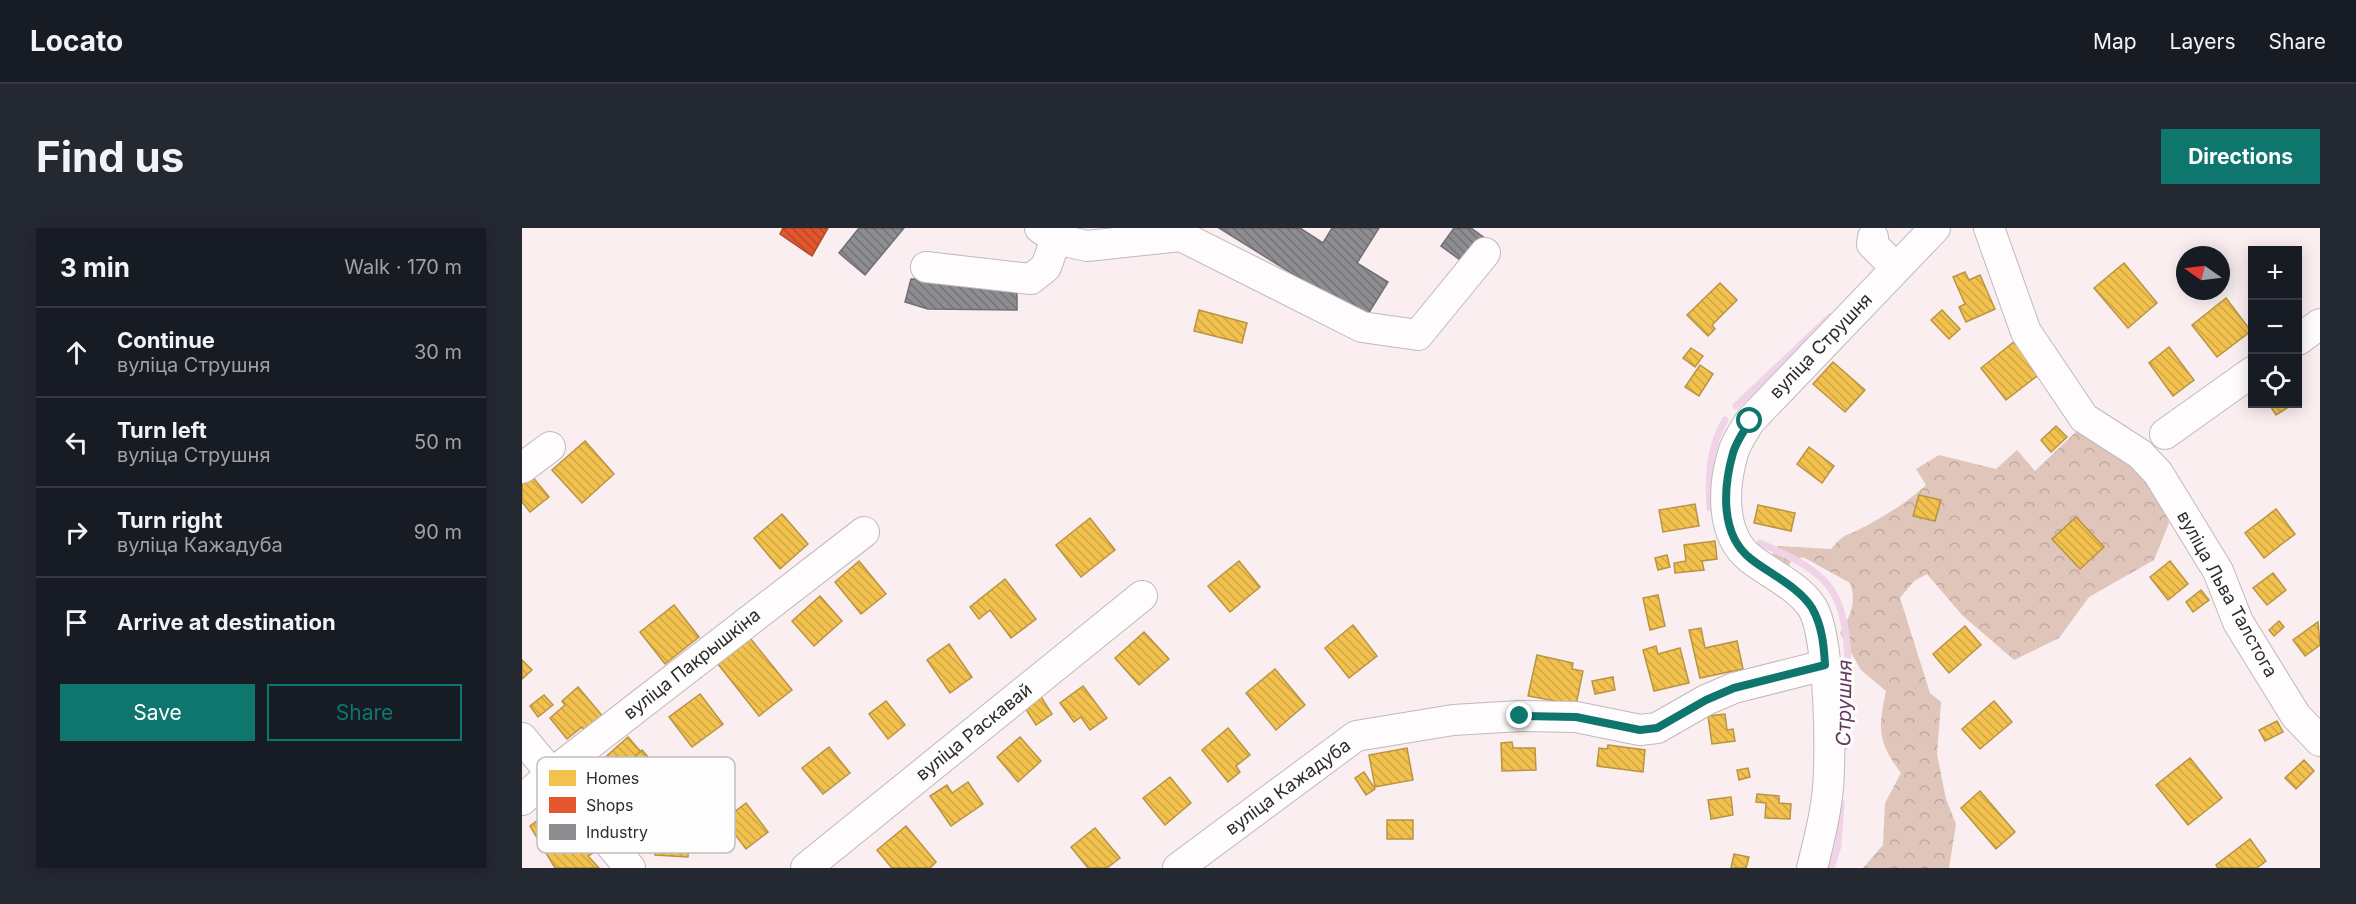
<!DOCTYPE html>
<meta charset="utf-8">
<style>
body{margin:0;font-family:Inter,sans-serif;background:#242831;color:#f1f3f6}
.controls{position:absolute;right:18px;top:18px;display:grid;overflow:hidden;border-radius:0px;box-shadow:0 3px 15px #0003}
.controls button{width:54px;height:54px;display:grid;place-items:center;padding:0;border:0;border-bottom:2px solid #363941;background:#171b24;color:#f1f3f6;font:30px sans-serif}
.compass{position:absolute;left:1654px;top:18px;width:54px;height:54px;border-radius:50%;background:#171b24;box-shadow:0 3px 15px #0003;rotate:284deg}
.stop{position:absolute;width:18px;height:18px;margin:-14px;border:4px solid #0f766e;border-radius:50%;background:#fff}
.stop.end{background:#0f766e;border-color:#fff;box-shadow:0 2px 6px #0008}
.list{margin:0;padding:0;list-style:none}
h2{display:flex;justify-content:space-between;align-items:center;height:78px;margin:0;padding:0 24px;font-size:26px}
h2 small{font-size:20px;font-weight:400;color:#9ea1a6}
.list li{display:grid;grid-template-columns:39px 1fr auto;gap:18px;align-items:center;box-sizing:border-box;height:90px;padding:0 24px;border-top:2px solid #363941}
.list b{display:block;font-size:22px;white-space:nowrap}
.list p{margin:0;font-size:20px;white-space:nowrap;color:#9ea1a6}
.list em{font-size:20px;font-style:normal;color:#9ea1a6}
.actions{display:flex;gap:12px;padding:18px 24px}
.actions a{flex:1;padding:14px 0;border:2px solid #0f766e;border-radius:0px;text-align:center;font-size:21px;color:#0f766e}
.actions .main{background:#0f766e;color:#fff}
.icon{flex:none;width:33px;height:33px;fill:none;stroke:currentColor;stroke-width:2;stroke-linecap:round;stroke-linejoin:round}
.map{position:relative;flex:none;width:1798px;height:640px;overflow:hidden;border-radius:0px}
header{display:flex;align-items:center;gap:36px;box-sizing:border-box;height:84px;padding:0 30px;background:#171b24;border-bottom:2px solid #363941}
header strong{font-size:28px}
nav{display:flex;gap:33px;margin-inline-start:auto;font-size:21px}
.intro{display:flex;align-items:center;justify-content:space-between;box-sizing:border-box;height:144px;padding:0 36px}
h1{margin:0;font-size:42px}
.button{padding:15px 27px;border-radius:0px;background:#0f766e;color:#fff;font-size:21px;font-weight:700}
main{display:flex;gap:36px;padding:0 36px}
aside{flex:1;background:#171b24;border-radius:0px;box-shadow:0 3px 15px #0003}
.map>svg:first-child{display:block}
.forest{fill:url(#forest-crowns)}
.homes{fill:url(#homes-back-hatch);stroke:#b89444;stroke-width:1.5}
.shops{fill:url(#shops-back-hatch);stroke:#ae4a2d;stroke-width:1.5}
.industry{fill:url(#industry-back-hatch);stroke:#716f73;stroke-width:1.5}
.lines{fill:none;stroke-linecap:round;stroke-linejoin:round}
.stream{stroke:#f0d3e7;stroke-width:7}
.minor-casing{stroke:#c1b9ba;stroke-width:32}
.minor{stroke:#fefcfd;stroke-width:30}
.route{stroke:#0f766e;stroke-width:8}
.labels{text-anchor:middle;stroke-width:6;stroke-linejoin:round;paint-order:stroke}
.street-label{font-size:18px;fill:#312a2b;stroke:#fdfdfd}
.water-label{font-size:20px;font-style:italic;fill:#66395e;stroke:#fdfdfd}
.key{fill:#fdfdfd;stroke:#c0bebe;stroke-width:1.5}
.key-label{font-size:16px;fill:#312a2b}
</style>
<header>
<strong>Locato</strong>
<nav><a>Map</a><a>Layers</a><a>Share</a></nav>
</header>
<div class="intro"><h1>Find us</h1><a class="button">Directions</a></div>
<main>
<aside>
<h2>3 min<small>Walk · 170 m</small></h2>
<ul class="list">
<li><svg class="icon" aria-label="ahead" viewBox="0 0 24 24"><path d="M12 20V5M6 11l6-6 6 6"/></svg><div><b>Continue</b><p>вуліца Струшня</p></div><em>30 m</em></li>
<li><svg class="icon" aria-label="left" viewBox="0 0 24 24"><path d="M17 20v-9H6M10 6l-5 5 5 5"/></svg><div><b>Turn left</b><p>вуліца Струшня</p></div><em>50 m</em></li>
<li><svg class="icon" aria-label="right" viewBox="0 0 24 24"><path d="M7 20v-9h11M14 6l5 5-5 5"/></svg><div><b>Turn right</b><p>вуліца Кажадуба</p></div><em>90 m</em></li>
<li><svg class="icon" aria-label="arrive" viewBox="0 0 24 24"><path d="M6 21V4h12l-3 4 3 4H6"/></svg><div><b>Arrive at destination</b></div></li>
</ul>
<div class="actions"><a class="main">Save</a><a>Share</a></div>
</aside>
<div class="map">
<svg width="1798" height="640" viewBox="0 0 1798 640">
<defs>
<pattern id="forest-crowns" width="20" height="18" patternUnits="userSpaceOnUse" patternTransform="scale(1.5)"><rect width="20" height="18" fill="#e0c5bb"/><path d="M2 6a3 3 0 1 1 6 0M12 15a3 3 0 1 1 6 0" fill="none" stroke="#c1a9a1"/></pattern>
<pattern id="homes-back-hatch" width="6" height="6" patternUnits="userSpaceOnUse" patternTransform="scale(1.5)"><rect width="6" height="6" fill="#f2c14e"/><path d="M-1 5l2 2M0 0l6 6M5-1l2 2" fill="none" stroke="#d0a644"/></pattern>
<pattern id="shops-back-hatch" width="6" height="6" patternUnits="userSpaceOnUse" patternTransform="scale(1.5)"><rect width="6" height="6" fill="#e4572e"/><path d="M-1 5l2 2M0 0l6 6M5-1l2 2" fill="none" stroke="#b94827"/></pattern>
<pattern id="industry-back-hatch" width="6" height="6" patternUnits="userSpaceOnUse" patternTransform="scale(1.5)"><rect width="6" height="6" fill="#8d8d92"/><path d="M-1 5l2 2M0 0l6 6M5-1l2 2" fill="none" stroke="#747377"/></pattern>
</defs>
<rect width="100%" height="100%" fill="#faeef0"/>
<path class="forest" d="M1561,197L1634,255L1647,295L1632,332L1567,369L1537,410L1492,432L1440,387L1405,346L1392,353L1378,370L1408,465L1419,474L1415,526L1424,571L1434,596L1427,640H1341L1361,617L1363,575L1379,545C1355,513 1356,501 1364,463L1339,442L1318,405C1328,389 1335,374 1328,355L1281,329L1269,333L1267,338L1259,337L1248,330L1256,318L1309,321C1324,304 1323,309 1340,300C1363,288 1386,274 1404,257L1394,241L1417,227L1474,241L1495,222L1513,243Z"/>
<g class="homes">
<path d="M1602,35L1635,75L1606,100L1572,60Z"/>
<path d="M1443,44L1447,52L1458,47L1473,81L1444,94L1437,79L1443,76L1431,49Z"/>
<path d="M1198,55L1215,72L1190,97L1193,101L1186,108L1165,87Z"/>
<path d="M1704,70L1729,103L1695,129L1670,97Z"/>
<path d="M677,82L725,95L720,115L672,103Z"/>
<path d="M1420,82L1438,101L1427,111L1409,92Z"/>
<path d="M1493,113L1519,145L1484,172L1459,140Z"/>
<path d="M1647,119L1672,152L1651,168L1627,135Z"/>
<path d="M1169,120L1181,128L1173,139L1161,130Z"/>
<path d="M1311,134L1343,162L1323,184L1291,156Z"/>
<path d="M1178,137L1191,146L1177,168L1163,159Z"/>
<path d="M1747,176H1771L1754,187Z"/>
<path d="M1534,198L1545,209L1529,224L1519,212Z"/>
<path d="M63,213L92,246L60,275L30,242Z"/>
<path d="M1287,219L1312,238L1300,255L1275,236Z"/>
<path d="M9,247L27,269L8,284L0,274V253Z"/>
<path d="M1397,267L1419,272L1413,293L1391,288Z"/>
<path d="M1173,276L1177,298L1141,304L1137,282Z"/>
<path d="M1236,277L1273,285L1269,303L1232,295Z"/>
<path d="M1754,281L1773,306L1742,330L1723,305Z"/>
<path d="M260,286L286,316L258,341L232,310Z"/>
<path d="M1554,289L1582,319L1558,341L1530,311Z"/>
<path d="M568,290L593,322L559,349L534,317Z"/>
<path d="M1193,313L1195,331L1180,333L1182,342L1153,345L1152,335L1164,333L1162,317Z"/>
<path d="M1145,327L1148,339L1136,342L1133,330Z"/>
<path d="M337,333L364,366L339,386L313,354Z"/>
<path d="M717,333L738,359L708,384L686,358Z"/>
<path d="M1648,333L1666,356L1646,372L1628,349Z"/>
<path d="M1751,345L1764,362L1745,377L1731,360Z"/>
<path d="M483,351L514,391L489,410L468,382L457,391L448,379Z"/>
<path d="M1679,362L1687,372L1671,384L1664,374Z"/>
<path d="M1136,367L1143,398L1128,402L1121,370Z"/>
<path d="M298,368L320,393L292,418L270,393Z"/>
<path d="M152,377L177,409L143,436L118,404Z"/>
<path d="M1757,393L1762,399L1752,408L1747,402Z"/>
<path d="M1796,394L1798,417L1783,428L1771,412Z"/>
<path d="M831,397L855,428L827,450L803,420Z"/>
<path d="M1443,398L1459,417L1427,445L1411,426Z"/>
<path d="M1179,400L1183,420L1215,413L1221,441L1178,450L1167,402Z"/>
<path d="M622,404L647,431L617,457L593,430Z"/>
<path d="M228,410L270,462L237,488L196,436Z"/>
<path d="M427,416L450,449L428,465L405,432Z"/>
<path d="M1134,418L1136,426L1158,420L1167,455L1132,463L1121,422Z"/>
<path d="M1015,427L1051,435L1050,441L1061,443L1054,477L1006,468Z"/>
<path d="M0,432L10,442L0,451Z"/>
<path d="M753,441L783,477L754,502L724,465Z"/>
<path d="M1091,449L1093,462L1073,466L1070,453Z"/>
<path d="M561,458L585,490L568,502L559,489L552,494L538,475Z"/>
<path d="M56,459L82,490L64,504L60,499L45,511L28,490L43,477L40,473Z"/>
<path d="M516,464L530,486L514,497L500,475Z"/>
<path d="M178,466L201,496L170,519L147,489Z"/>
<path d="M22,467L31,477L16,489L8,478Z"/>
<path d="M364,473L383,497L366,511L347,486Z"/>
<path d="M1472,473L1490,494L1458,521L1440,501Z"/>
<path d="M1203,486L1205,502L1211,501L1213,513L1190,516L1186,488Z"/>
<path d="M1755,493L1761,504L1743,513L1737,502Z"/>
<path d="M706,500L728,527L714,538L718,544L706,554L680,522Z"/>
<path d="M106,509L119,524L92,547L79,533Z"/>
<path d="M498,509L519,533L496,554L475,529Z"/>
<path d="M990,514L991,520H1013L1014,542L980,543L979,515Z"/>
<path d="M1086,517L1123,522L1121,544L1075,538L1077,520L1085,521Z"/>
<path d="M307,519L328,545L301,566L280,540Z"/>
<path d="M885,520L891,552L853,559L847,527Z"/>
<path d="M120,522L141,546L91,589L75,570L85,561L81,556Z"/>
<path d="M1668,530L1700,570L1666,597L1634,557Z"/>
<path d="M1782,532L1792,543L1774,561L1763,550Z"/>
<path d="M1226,540L1228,549L1217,552L1215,542Z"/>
<path d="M842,544L853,561L844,567L833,550Z"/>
<path d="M648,549L669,575L643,597L621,570Z"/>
<path d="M446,554L461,576L429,598L408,568L425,557L430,565Z"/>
<path d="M1458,563L1493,604L1474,621L1439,580Z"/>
<path d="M1235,566L1257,568V575L1269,576L1268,591L1243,590L1244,575L1234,574Z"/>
<path d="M1209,569L1211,587L1189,591L1186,572Z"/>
<path d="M224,575L246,604L224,621L202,592Z"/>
<path d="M35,578L42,590L46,588L52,599L56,597L71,625L66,628L77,640H33L8,598Z"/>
<path d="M135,590L174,592L173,611H167L166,629L133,627Z"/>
<rect x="865" y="592" width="26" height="19"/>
<path d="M384,598L414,634L408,640H370L355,622Z"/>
<path d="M573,600L598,630L585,640H566L549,619Z"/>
<path d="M1728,611L1744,633L1735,640H1696L1694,637Z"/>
<path d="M1212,626L1227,629L1224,640H1209Z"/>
</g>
<path class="shops" d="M261,0H306L290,28L258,6Z"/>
<g class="industry">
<path d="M337,0H382L343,47L317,25Z"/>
<path d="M697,0H778L801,15L810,0H857L835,35L866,54L843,91Z"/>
<path d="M932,0H949L964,11L945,37L919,18Z"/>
<path d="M389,51L495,53V82L406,81L383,74Z"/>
</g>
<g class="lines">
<g class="stream">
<path d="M1214,178L1308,89"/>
<path d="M1188,280C1186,248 1187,220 1203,192"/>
<path d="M1238,315C1260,325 1288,336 1305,356C1336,392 1324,474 1322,519"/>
<path d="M1309,640L1316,618L1319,575"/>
</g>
<defs>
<g id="minor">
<path d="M518,0L534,11L565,18L659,8L840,99L896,107L963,25"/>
<path d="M1467,0L1504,104L1562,190L1618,226L1636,245L1696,343L1716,394L1774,488L1798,513"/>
<path d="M1351,9L1350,16L1374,40"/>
<path d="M404,39L509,51L524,39L534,11"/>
<path d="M1776,112L1798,96"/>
<path d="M1643,206L1730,144"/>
<path d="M0,240L28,219"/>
<path d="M0,510L108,640"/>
<path d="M0,572L29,546L342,304"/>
<path d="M284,640L620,368"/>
<path d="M656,640L834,508L931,492L998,488L1054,489L1118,502L1135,500L1184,472L1212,460L1303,437"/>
<path d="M1290,640C1296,617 1302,593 1305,569C1310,533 1308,407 1290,379C1276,358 1248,346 1229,331C1198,307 1201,259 1211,225C1214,214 1222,203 1228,193L1413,0"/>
</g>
</defs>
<use href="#minor" class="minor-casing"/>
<use href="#minor" class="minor"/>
</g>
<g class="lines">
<path class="route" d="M998,488L1054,489L1118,502L1135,500L1184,472L1212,460L1303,437C1302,418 1300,397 1290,380C1277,359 1248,346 1229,331C1198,307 1201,260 1211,225C1214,214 1222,203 1228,193"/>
</g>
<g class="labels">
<g class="street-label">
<text transform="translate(1299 118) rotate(-46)" y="6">вуліца Струшня</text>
<text transform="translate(1705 366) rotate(61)" y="6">вуліца Льва Талстога</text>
<text transform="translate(170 436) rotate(-38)" y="6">вуліца Пакрышкіна</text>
<text transform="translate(452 504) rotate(-39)" y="6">вуліца Раскавай</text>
<text transform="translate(766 559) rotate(-36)" y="6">вуліца Кажадуба</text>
</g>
<g class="water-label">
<text transform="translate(1322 475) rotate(-89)" y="7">Струшня</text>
</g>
</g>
<rect x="15" y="529" width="198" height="96" rx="9" class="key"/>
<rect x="27" y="542" width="27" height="16" fill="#f2c14e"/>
<rect x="27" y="569" width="27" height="16" fill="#e4572e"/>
<rect x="27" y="596" width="27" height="16" fill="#8d8d92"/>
<g class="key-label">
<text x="64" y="556">Homes</text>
<text x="64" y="583">Shops</text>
<text x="64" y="610">Industry</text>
</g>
</svg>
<div class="controls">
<button>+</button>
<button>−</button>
<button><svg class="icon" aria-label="locate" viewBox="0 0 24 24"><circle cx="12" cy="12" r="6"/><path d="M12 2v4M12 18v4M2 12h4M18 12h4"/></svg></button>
</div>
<svg class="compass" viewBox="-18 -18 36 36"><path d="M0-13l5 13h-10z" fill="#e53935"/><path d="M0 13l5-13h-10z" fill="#9ea1a6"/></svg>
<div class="stop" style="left:1228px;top:193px"></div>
<div class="stop end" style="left:998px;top:488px"></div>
</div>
</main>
